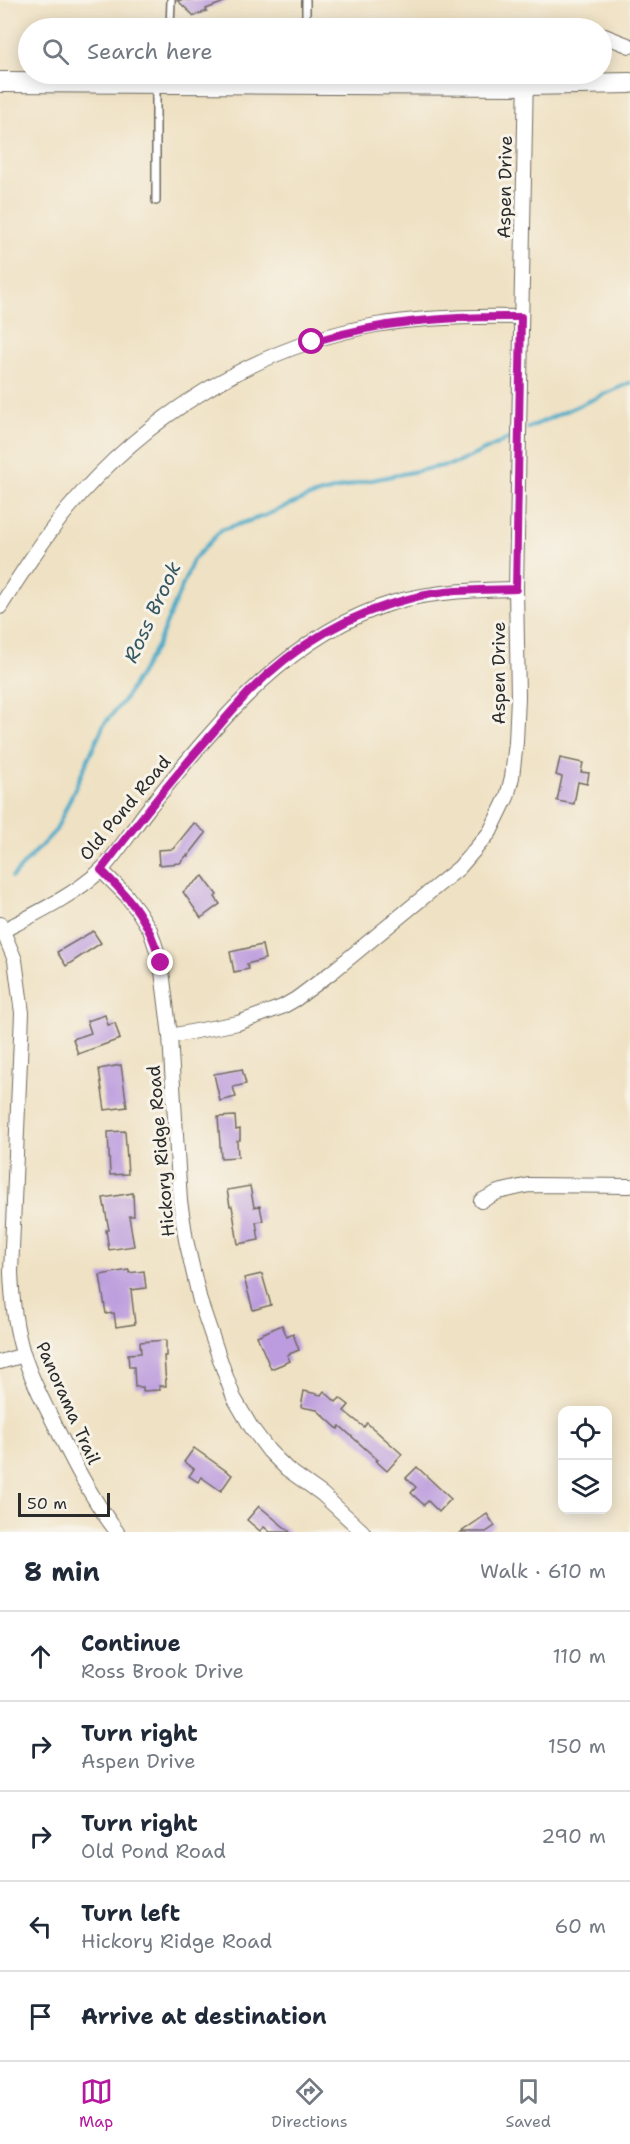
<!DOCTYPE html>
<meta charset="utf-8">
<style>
body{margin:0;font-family:"Shantell Sans",sans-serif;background:#f2f2f3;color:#1f2937}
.controls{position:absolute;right:18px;bottom:18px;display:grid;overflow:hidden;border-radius:12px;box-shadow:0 3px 15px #0003}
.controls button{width:54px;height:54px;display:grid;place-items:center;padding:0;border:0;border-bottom:2px solid #e0e1e3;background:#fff;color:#1f2937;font:30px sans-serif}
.scale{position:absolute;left:18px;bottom:15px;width:92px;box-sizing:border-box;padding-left:6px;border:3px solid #2b2b2b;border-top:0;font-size:16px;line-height:21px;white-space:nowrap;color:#2b2b2b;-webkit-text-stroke:4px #f7f3e8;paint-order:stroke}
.stop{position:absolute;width:18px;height:18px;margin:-14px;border:4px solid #b5179e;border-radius:50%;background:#fff}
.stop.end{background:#b5179e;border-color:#fff;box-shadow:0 2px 6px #0008}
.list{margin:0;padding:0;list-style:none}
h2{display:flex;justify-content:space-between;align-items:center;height:78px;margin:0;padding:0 24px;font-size:26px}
h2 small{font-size:20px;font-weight:400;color:#747a83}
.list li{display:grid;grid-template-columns:39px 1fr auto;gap:18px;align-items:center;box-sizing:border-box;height:90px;padding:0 24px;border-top:2px solid #e0e1e3}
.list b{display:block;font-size:22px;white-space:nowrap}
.list p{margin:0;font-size:20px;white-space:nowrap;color:#747a83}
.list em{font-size:20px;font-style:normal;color:#747a83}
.icon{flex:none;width:33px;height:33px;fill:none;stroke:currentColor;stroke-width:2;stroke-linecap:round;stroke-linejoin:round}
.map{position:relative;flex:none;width:630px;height:1532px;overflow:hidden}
.search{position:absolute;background:#fff;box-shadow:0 3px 15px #0003;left:18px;right:18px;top:18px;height:66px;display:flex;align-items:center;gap:15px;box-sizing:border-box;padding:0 21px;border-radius:33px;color:#747a83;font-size:22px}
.sheet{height:528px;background:#fff}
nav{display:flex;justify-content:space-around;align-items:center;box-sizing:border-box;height:84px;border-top:2px solid #e0e1e3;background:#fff;font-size:16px;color:#747a83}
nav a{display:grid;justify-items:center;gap:3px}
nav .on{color:#b5179e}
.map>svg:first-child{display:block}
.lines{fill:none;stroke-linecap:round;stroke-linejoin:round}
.stream{stroke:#49aac8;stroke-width:4}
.building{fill:#bc9cde}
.lane-casing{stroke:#706b60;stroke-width:10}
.street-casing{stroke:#706b60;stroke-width:16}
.secondary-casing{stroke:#706b60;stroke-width:22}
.lane{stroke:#fff;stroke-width:7}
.street{stroke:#fff;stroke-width:14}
.secondary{stroke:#fff;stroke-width:20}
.route{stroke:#b5179e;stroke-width:8}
.labels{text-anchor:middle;stroke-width:6;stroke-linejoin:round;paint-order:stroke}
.street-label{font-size:18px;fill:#2b2b2b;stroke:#f7f3e8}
.water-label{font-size:20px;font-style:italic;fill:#365762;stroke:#f7f3e8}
</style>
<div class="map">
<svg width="630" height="1532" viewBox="0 0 630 1532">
<rect width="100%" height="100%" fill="#f7f3e8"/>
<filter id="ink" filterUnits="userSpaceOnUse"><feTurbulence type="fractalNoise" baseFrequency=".0167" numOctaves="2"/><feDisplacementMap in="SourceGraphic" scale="12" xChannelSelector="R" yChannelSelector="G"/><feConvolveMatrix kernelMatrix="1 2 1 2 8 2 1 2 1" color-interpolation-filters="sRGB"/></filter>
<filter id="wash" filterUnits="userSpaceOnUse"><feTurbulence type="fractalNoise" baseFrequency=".008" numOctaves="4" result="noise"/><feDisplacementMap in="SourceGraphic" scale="24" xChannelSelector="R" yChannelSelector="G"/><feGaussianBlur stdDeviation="1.35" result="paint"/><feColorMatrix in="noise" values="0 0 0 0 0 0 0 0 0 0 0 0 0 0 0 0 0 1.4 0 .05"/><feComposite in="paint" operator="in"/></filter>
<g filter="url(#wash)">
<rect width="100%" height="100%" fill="#efe1c3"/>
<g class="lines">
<g class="stream">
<path d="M528,428L630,383"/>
<path d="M12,877L56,830L104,724L124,700L157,646L193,560L221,530L264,516L308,497L362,482L457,463L512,437"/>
</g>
</g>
<g id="blocks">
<g class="building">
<path d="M177,0H226L227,1L206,9L207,11L194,16Z"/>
<path d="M560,758L583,763L581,772L589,773L587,784L578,782L574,804L557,801L562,777L556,775Z"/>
<path d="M194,823L206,833L188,856L187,855L180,863L159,865L158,850L173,849Z"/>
<path d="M203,876L217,895L215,897L220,904L201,918L183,892Z"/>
<path d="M93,931L101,943L66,966L57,952Z"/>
<path d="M262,945L265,959L247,964L249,969L234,972L230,952Z"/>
<path d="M105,1015L108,1025L115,1023L120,1039L78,1054L73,1039L91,1033L87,1021Z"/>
<path d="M121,1065L127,1107L105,1110L99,1069Z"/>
<path d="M242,1069L246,1084L233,1087L236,1097L220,1101L214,1074Z"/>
<path d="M235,1116L236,1130L240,1129V1140L237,1141L238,1157L221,1158L218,1117Z"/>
<path d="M125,1131L128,1174L110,1175L108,1132Z"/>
<path d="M250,1186L254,1207L260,1206L263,1221L256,1222L259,1240L238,1244L232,1206H230L227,1190Z"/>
<path d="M133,1193L134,1216H129L134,1246L109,1250L106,1230H109L103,1198Z"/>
<path d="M129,1270V1273L144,1271L146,1288L131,1290L135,1324L116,1327L114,1313L106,1314L100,1275Z"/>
<path d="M262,1274L271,1305L253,1310L244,1278Z"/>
<path d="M282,1325L287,1337L293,1334L299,1350L287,1355L290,1361L271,1369L257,1336Z"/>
<path d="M166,1340V1356H164L166,1386H159L160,1390L143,1391V1387H135L134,1367H129L128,1354L141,1353L140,1342Z"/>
<path d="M304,1391L321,1395L324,1391L336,1402L340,1398L349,1405L344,1411L364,1427L367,1423L402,1454L387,1471L376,1461L378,1460L340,1426L338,1429L317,1410L301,1407Z"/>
<path d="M194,1448L232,1475L221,1491L201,1477L198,1482L189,1476L194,1469L184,1462Z"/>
<path d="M417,1467L451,1499L439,1512L428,1501L424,1505L411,1493L416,1487L406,1478Z"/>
<path d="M259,1506L290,1532H270L264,1527L260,1531L247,1520Z"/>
<path d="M487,1514L495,1526L486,1532H461Z"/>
</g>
</g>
</g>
<g filter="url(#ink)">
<use href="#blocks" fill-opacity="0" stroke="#706b60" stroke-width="1.5"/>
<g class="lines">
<defs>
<g id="lane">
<path d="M170,28L171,0"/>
<path d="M306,28V0"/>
<path d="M156,85V201"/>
</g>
<g id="street">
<path d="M602,35L630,46"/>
<path d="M0,607C21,574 42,541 67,510C145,416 255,347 376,325C424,317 473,316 521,317"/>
<path d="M101,870L126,895L138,911L150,930L161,963L170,1036L180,1201L186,1240L200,1301L225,1374L234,1398L251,1427L269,1451L287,1469L322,1494L363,1532"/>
<path d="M0,924L15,960L22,1013L11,1272C12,1299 15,1327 23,1353C31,1378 43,1402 55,1425C73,1462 92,1499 117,1532"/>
<path d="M4,930C35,914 76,894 101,870C116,855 134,827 148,809C216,725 287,634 395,602C435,591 475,590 516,589"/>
<path d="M170,1036L238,1023L282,1007L296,999L332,972L459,868L490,832L507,797L512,777L516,742L518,697L516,589L526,74"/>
<path d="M481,1201L498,1192L529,1185L630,1186"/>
<path d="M0,1362L24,1355"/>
</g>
<path id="secondary" d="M0,82L525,85L630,83"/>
</defs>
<use href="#lane" class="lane-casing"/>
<use href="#street" class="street-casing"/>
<use href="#secondary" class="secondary-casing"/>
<use href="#lane" class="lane"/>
<use href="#street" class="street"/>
<use href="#secondary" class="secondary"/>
</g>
</g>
<g class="lines" filter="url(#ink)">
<path class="route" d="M161,963C150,922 131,899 101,870C134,827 168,784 204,743C219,726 234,708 249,692C294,646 350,613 412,598C447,589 482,590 516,589L521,317C448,316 382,321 312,342"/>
</g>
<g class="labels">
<g class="street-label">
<text transform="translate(505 187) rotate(-89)" y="6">Aspen Drive</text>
<text transform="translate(499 673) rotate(-90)" y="6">Aspen Drive</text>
<text transform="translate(125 808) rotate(-50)" y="6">Old Pond Road</text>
<text transform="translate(161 1151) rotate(-95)" y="6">Hickory Ridge Road</text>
<text transform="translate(68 1403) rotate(66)" y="6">Panorama Trail</text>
</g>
<g class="water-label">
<text transform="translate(152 612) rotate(-65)" y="7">Ross Brook</text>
</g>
</g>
</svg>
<div class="controls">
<button><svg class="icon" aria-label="locate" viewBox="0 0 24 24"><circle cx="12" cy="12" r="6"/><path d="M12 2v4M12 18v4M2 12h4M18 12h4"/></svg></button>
<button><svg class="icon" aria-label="layers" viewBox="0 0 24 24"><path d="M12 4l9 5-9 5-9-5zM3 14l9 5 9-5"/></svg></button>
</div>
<div class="scale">50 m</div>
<div class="stop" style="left:312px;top:342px"></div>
<div class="stop end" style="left:161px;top:963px"></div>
<div class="search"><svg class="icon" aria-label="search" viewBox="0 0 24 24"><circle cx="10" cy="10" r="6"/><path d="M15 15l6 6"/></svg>Search here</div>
</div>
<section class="sheet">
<h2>8 min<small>Walk · 610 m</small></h2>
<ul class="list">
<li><svg class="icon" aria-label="ahead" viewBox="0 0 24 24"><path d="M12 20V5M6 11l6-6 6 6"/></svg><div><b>Continue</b><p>Ross Brook Drive</p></div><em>110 m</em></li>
<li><svg class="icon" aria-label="right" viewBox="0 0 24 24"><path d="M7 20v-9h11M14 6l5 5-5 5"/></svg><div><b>Turn right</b><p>Aspen Drive</p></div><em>150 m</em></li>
<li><svg class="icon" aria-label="right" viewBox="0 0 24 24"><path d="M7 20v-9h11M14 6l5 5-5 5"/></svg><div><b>Turn right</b><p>Old Pond Road</p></div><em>290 m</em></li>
<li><svg class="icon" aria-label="left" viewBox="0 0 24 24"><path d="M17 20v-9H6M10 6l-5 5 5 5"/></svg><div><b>Turn left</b><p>Hickory Ridge Road</p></div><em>60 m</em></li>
<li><svg class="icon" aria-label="arrive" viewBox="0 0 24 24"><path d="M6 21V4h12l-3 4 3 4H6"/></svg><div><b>Arrive at destination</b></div></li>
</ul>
</section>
<nav>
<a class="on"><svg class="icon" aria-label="map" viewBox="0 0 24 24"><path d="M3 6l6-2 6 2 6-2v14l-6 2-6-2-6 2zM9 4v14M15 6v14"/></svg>Map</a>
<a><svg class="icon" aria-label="directions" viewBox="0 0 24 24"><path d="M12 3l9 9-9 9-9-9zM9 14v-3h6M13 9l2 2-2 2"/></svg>Directions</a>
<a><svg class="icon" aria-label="saved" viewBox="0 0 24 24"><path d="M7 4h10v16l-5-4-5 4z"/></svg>Saved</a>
</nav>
